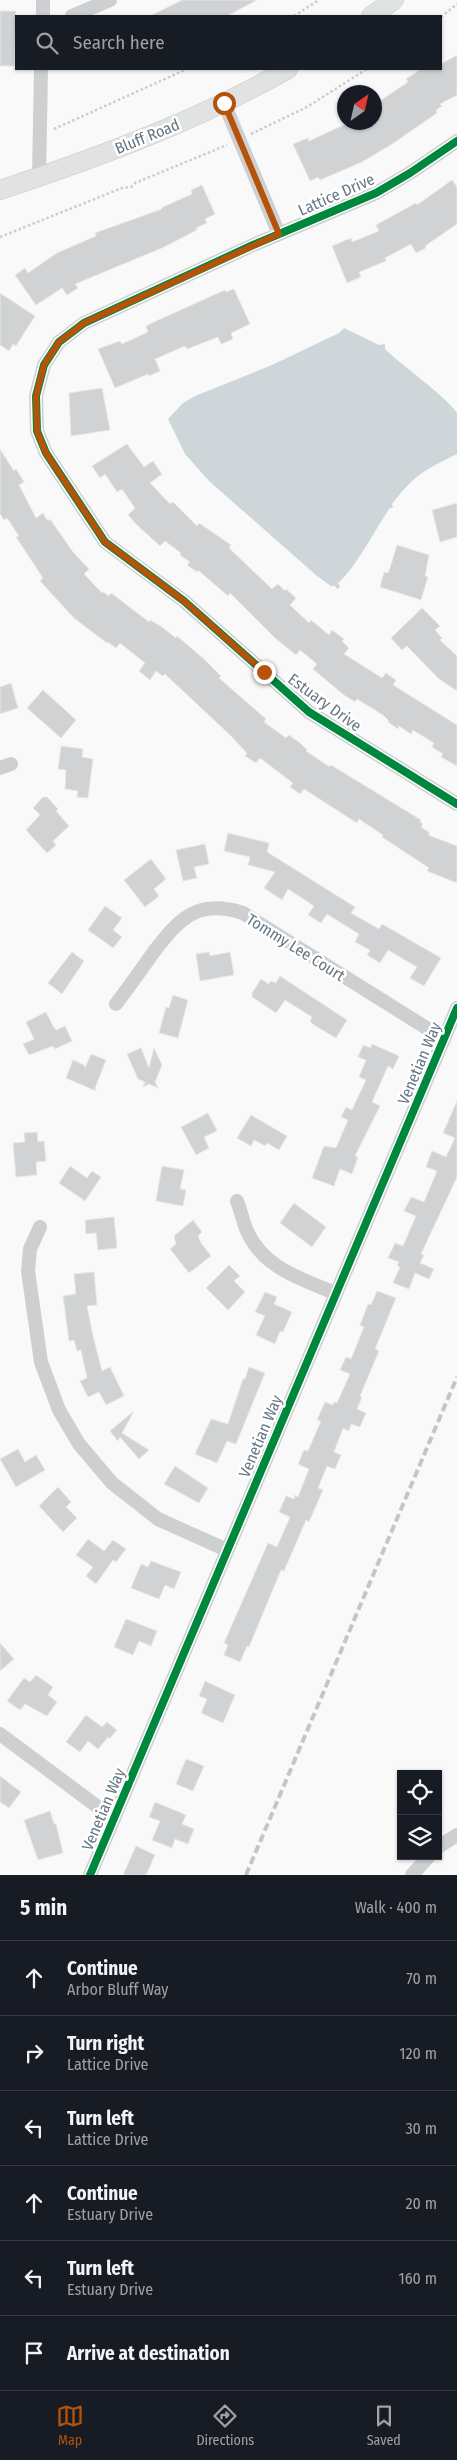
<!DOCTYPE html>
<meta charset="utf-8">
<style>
body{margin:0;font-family:"Fira Sans Condensed",sans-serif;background:#20242c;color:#f1f3f6}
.controls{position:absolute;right:15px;bottom:15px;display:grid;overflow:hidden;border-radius:0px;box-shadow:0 1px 4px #0004}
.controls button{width:45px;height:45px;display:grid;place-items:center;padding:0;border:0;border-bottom:1px solid #363941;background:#171b24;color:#f1f3f6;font:25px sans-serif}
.compass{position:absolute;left:337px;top:85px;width:45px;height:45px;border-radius:50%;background:#171b24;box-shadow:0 1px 4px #0004;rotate:34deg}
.stop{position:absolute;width:15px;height:15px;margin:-11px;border:4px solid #b45309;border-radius:50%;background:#fff}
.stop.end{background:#b45309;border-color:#fff;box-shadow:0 1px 5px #0008}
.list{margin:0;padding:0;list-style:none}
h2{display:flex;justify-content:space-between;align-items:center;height:65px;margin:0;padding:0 20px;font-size:21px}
h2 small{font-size:16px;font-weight:400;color:#9ea1a6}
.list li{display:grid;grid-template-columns:32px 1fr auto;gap:15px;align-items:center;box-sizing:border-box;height:75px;padding:0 20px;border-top:1px solid #363941}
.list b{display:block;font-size:19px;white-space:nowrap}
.list p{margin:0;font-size:16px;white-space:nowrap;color:#9ea1a6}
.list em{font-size:16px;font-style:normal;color:#9ea1a6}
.icon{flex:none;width:28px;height:28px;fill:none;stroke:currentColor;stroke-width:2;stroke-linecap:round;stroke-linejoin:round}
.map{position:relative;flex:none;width:457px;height:1875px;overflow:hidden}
.search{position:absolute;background:#171b24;box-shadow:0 1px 4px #0004;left:15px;right:15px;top:15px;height:55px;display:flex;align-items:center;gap:12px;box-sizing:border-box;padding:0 18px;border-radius:0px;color:#9ea1a6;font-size:19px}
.sheet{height:515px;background:#171b24}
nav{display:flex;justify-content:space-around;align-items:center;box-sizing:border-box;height:70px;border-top:1px solid #363941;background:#171b24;font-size:14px;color:#9ea1a6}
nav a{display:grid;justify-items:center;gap:2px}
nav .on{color:#b45309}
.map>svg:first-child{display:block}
.water{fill:#ced6d9}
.building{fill:#d0d2d3;stroke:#e8e8e8}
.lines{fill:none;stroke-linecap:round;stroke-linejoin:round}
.major-casing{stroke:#d5d6d7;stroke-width:20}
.path{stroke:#cbcccd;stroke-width:2.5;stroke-dasharray:2.5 2.5;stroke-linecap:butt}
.minor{stroke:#cecfd0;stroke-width:14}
.major{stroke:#e1e2e2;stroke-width:18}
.rail{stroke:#c3c5c6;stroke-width:4;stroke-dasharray:8 4;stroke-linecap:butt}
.cycleway-casing{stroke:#fff;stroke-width:11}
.cycleway{stroke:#00873e;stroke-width:8}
.route{stroke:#b45309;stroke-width:6}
.labels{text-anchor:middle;stroke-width:5;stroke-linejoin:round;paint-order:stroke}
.street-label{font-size:16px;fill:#657683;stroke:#fff}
</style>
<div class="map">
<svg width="457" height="1875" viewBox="0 0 457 1875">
<rect width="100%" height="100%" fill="#f9f9f9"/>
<path class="water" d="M344,328L379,345L385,344V349C407,370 433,386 453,408L457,413V454C425,470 415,474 392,504L393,508H390C375,529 356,568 338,583L340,587L337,589L335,586H331L317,576L209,481L185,454L168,419L183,403L195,396L272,365L339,333Z"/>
<g class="building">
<path d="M182,0H257L227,16H150Z"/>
<path d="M0,11H16L14,66H0Z"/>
<path d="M457,55V95L440,104L442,106L436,110L437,113L392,144L362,162L320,180L318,177L310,181L293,144L308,138L309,141L350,122H374V105L408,82L406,79L421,69H441V64Z"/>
<path d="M452,180L457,187V224L425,246L426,248L416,253L411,244L385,258L386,261L359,272L361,277L347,283L332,246L351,238L352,242L379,231L376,225L416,203L417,205Z"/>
<path d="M202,185L215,214L205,219L207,223L196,228L197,230L162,248L75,284L78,288L67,295L62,288L36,305L15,275L25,268L28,273L57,253L96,236L95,233L162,209L161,208L192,194L191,190Z"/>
<path d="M234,289L250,324L231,333L233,339L221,344L218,337L187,349L185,346L155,359L160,371L149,376L148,374L115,388L98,349L120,341L122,344L148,332L146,326L154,322L225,290L226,292Z"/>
<path d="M0,293L35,316L16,346L13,344L9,351L0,345Z"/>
<path d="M102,388L110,430L71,436L69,393Z"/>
<path d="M127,444L144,467L153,461L162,474L150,483L170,504L173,502L197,526L199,523L231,545L229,548L272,589L278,584L285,591L286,589L296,598L290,605L309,623L311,620L329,635L332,630L344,639L342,641L349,648L344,654L382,678L386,673L396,680L393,685L457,725V766L441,757L443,754L432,747L434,743L413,730L411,734L399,726L398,729L388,722L389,721L383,715L357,699L355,702L344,695L313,669L317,664L300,650L296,655L275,638L230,593L228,596L198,570L197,572L187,565L190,562L180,555L181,553L165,541L160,546L137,525L128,515L135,508L122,489L117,492L105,474L100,478L92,466Z"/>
<path d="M0,449L14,471L16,469L24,482L19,485L36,518L43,513L48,521L50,519L73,552L89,569L84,574L102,593L103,592L109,596L111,593L149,622L150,620L159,625L176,638L177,636L205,660L221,676L219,678L266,719L264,722L286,738L289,735L300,743L307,750L306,751L330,767L331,765L421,820L420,822L423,824L421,827L430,833L428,835L457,846V883L427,871L429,868L382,837L383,835L359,819L357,823L304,789L300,794L290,787L293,783L260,758L256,763L245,756L247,753L230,735L165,674L163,676L156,671L150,680L139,671L145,663L120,643L116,648L108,642L107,643L74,618L40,581L43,578L16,537L19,536L7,518L4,520L0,514Z"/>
<path d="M457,503V537L440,542L432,510Z"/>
<path d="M397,545L429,555L425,576L428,577L421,600L380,587L384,572L388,573L390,568Z"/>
<path d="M422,608L440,626L435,630L442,638L440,640L457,656V691L438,678L407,646L402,650L391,638Z"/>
<path d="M11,683L18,708L0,714V687Z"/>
<path d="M43,690L76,720L61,738L27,708Z"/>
<path d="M61,746L83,749L82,757L93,759L88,798L77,797L78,791L65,789L66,770L58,769Z"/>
<path d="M43,797H47L58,809L56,811L69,826L53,841L56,845L47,853L26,830L40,815L33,808Z"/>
<path d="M228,833L269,843L267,852L355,907L351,913L379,929L382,924L441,958L424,986L410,978L417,967L388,950L380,963L367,955L370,950L355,942L359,934L327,914L321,923L308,915L314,906L288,889L282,900L264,888L275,872L248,865L250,857L224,851Z"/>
<path d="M205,844L209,864L194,867L197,878L183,881L176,850Z"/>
<path d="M151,859L166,879L154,889L159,896L145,907L124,880Z"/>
<path d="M105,906L122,918L113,930L122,937L113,948L88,930Z"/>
<path d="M72,952L84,961L62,994L48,983Z"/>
<path d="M209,952L210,956L230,952L234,975L200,981L196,954Z"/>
<path d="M280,976L347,1020L336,1038L314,1025L310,1021L312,1017L285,1000L276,1013L252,997V993L261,979L269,984L271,981L276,983Z"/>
<path d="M173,995L188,1000L178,1038L159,1033L166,1007L169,1008Z"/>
<path d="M46,1012L54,1028L57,1030L65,1026L72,1041L55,1049L53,1046L29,1055L23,1044L34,1039L26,1022Z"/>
<path d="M372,1044L399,1056L393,1069L388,1066L372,1102L380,1106L355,1156L358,1157L352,1174L340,1169L334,1186L312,1178L324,1146L336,1148L348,1120L341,1117L346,1107L352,1110L366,1080L359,1077L366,1060L358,1057L363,1045L371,1048Z"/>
<path d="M141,1048L149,1068L154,1048L162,1065L155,1082L158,1088L149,1084L143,1087L145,1082L138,1079L127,1054Z"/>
<path d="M91,1054L106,1060L95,1088L96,1091L66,1078L73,1060L84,1065L85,1068Z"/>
<path d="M457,1101V1177L421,1254L424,1255L420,1263L434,1269L429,1279L415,1273L409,1289L393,1283L400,1267L397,1265L399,1262L388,1258L395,1243L403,1246L416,1216L404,1211L411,1197L424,1202L437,1171L426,1167L432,1151L446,1157L455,1138L443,1133Z"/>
<path d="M208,1113L217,1131L204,1137L209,1148L196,1155L181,1127Z"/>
<path d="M251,1115L287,1136L279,1150L267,1143L265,1146L254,1140L251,1146L237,1138Z"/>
<path d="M37,1132L38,1142L44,1141L46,1161L36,1162L37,1175L16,1177L13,1143L25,1142L24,1133Z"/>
<path d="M70,1166L87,1178L92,1171L101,1177L85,1201L59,1183Z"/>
<path d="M162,1166L184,1170L180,1189L186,1190L183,1206L156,1201Z"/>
<path d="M294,1203L326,1227L312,1247L280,1223Z"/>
<path d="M114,1217L117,1248L98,1250L96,1233L86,1234L85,1220Z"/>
<path d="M193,1220L202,1232L198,1236L201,1243L211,1256L189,1273L170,1249L176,1244L174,1236Z"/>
<path d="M229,1265L240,1276L234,1281L245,1292L228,1310L206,1288Z"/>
<path d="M94,1272L97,1305L87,1306L93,1336L102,1371L110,1367L124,1396L106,1405L99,1392L88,1397L80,1381L87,1378L81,1350L77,1351L74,1340L69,1341L63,1296L76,1294L74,1274Z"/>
<path d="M377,1291L396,1298L375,1349L379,1351L360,1396L362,1397L357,1409L366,1413L360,1427L351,1424L349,1431L343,1428L334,1452L341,1455L335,1469L327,1466L318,1488L323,1490L309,1522L306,1520L284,1571L281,1570L249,1647L247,1646L240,1662L224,1655L228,1645L224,1643L268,1543L277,1547L290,1517L279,1512L286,1496L294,1499L295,1495L298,1497L309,1469L298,1464L304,1450L308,1451L321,1421L317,1420L325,1402L333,1405L334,1402L337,1403L350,1374L340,1370L346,1357L351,1359L364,1327L360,1325L368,1304L371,1305Z"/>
<path d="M265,1292L277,1297L274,1304L292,1312L283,1332L280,1331L275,1344L256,1335L265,1316L255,1312Z"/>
<path d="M249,1367L265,1373L236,1444L227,1441L217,1463L195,1454L211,1419L228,1424L243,1379H245Z"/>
<path d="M134,1411L122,1433L149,1450L139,1459L120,1437L118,1441L110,1431Z"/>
<path d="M18,1449L25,1462L36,1455L45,1470L16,1487L0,1459Z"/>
<path d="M175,1466L208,1488L199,1503L164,1484Z"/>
<path d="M58,1487L71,1502L66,1507L77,1518L63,1532L39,1506Z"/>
<path d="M88,1539L104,1551L113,1540L126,1549L116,1562L113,1560L96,1584L86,1576L93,1567L76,1555Z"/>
<path d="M151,1561L181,1572L174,1589L165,1585L159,1599L131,1588L141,1564L148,1567Z"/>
<path d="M126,1619L157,1631L151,1646L139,1641L133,1655L114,1647Z"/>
<path d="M0,1643L14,1659L0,1671Z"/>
<path d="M36,1675L53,1687L48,1695L57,1702L47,1716L25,1704L20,1710L7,1701L24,1678L30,1682Z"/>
<path d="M205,1681L235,1695L223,1723L201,1713L207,1699L199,1696Z"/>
<path d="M86,1715L102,1727L107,1722L117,1730L109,1739L108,1737L98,1749L88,1741L80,1752L66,1742Z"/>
<path d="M186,1759L204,1766L193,1791L176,1784Z"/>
<path d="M0,1776L21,1792L9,1808L0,1802Z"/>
<path d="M155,1802L186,1815L182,1824L194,1829L188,1844L175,1839L172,1848L152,1840L160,1821L149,1817Z"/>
<path d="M50,1811L54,1824H56L63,1853L38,1860L24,1820Z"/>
<path d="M136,1846L155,1855L146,1875H123Z"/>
</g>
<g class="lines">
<defs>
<g id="major">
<path d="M371,16L394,0"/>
<path d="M0,190C99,157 197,121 288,69"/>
</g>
</defs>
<use href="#major" class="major-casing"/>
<g class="path">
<path d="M294,16L319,0"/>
<path d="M441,17L457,4"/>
<path d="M54,129L187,69"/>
<path d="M251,134L307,107L367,69"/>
<path d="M0,237L122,188L131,187L135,183L227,145"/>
</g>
<g class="minor">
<path d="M43,16V0"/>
<path d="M72,16L110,0"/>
<path d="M224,103L279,234"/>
<path d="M457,141L410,173L376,193L253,245L84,323L59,342L44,365L36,396L37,431L46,453L105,542L184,601L309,712L457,804"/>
<path d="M39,177L41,69"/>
<path d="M0,768L11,764"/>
<path d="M116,1004C129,987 141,970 153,953C179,919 197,898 243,913L444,1039"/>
<path d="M237,1201C241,1211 243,1222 247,1231C263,1268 302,1279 335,1293"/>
<path d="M40,1227L30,1249L28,1271L41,1362L59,1410L79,1444L112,1483L158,1519L227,1550"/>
<path d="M0,1734L114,1819"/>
<path d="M438,1847L457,1835"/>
<path d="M90,1875L457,1008"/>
<path d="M412,1875L429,1856"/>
</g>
<use href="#major" class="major"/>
<path class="rail" d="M246,1875L457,1377"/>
<defs>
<g id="cycleway">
<path d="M457,141L410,173L376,193L253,245L84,323L59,342L44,365L36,396L37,431L46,453L105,542L184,601L309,712L457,804"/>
<path d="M90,1875L457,1008"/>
</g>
</defs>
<use href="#cycleway" class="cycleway-casing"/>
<use href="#cycleway" class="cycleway"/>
</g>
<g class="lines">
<path class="route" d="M224,103L279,234L84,323L59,342L44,365L36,396L37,431L46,453L105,542L184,601L264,672"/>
</g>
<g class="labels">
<g class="street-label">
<text transform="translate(147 136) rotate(-22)" y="6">Bluff Road</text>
<text transform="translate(336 194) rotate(-24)" y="6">Lattice Drive</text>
<text transform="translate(325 702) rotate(36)" y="6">Estuary Drive</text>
<text transform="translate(296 947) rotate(32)" y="6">Tommy Lee Court</text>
<text transform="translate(419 1063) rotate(-67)" y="6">Venetian Way</text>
<text transform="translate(260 1436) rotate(-67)" y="6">Venetian Way</text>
<text transform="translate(103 1809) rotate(-67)" y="6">Venetian Way</text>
</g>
</g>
</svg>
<div class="controls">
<button><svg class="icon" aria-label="locate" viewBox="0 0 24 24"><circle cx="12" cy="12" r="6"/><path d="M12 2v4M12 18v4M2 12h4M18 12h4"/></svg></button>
<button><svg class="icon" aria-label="layers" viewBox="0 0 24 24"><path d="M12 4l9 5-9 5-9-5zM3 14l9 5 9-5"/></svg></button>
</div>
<svg class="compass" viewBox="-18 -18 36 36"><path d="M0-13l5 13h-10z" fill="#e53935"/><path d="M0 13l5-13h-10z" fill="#9ea1a6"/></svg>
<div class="stop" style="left:224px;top:103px"></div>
<div class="stop end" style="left:264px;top:672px"></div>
<div class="search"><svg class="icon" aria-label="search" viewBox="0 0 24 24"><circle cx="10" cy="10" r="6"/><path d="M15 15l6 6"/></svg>Search here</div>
</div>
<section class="sheet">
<h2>5 min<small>Walk · 400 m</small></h2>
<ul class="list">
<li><svg class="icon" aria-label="ahead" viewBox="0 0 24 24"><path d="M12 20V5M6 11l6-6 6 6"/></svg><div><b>Continue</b><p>Arbor Bluff Way</p></div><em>70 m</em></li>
<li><svg class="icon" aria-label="right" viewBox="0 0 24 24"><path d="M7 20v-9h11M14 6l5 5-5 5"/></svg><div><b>Turn right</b><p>Lattice Drive</p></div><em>120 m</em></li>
<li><svg class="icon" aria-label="left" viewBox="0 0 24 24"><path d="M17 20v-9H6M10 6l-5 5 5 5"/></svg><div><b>Turn left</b><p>Lattice Drive</p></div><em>30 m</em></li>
<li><svg class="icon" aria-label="ahead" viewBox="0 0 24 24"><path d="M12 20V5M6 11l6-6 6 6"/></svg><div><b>Continue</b><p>Estuary Drive</p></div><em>20 m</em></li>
<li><svg class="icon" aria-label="left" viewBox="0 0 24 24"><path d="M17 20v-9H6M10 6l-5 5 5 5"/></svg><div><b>Turn left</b><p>Estuary Drive</p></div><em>160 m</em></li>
<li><svg class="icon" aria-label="arrive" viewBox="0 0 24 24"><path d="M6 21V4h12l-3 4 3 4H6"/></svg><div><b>Arrive at destination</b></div></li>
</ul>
</section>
<nav>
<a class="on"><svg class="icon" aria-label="map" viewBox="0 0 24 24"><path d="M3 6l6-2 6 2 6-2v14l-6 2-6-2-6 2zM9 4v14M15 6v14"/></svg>Map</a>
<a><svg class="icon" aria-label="directions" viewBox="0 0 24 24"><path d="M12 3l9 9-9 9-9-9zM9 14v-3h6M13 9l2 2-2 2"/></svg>Directions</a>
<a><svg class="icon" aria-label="saved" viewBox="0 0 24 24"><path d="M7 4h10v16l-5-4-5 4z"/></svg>Saved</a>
</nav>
